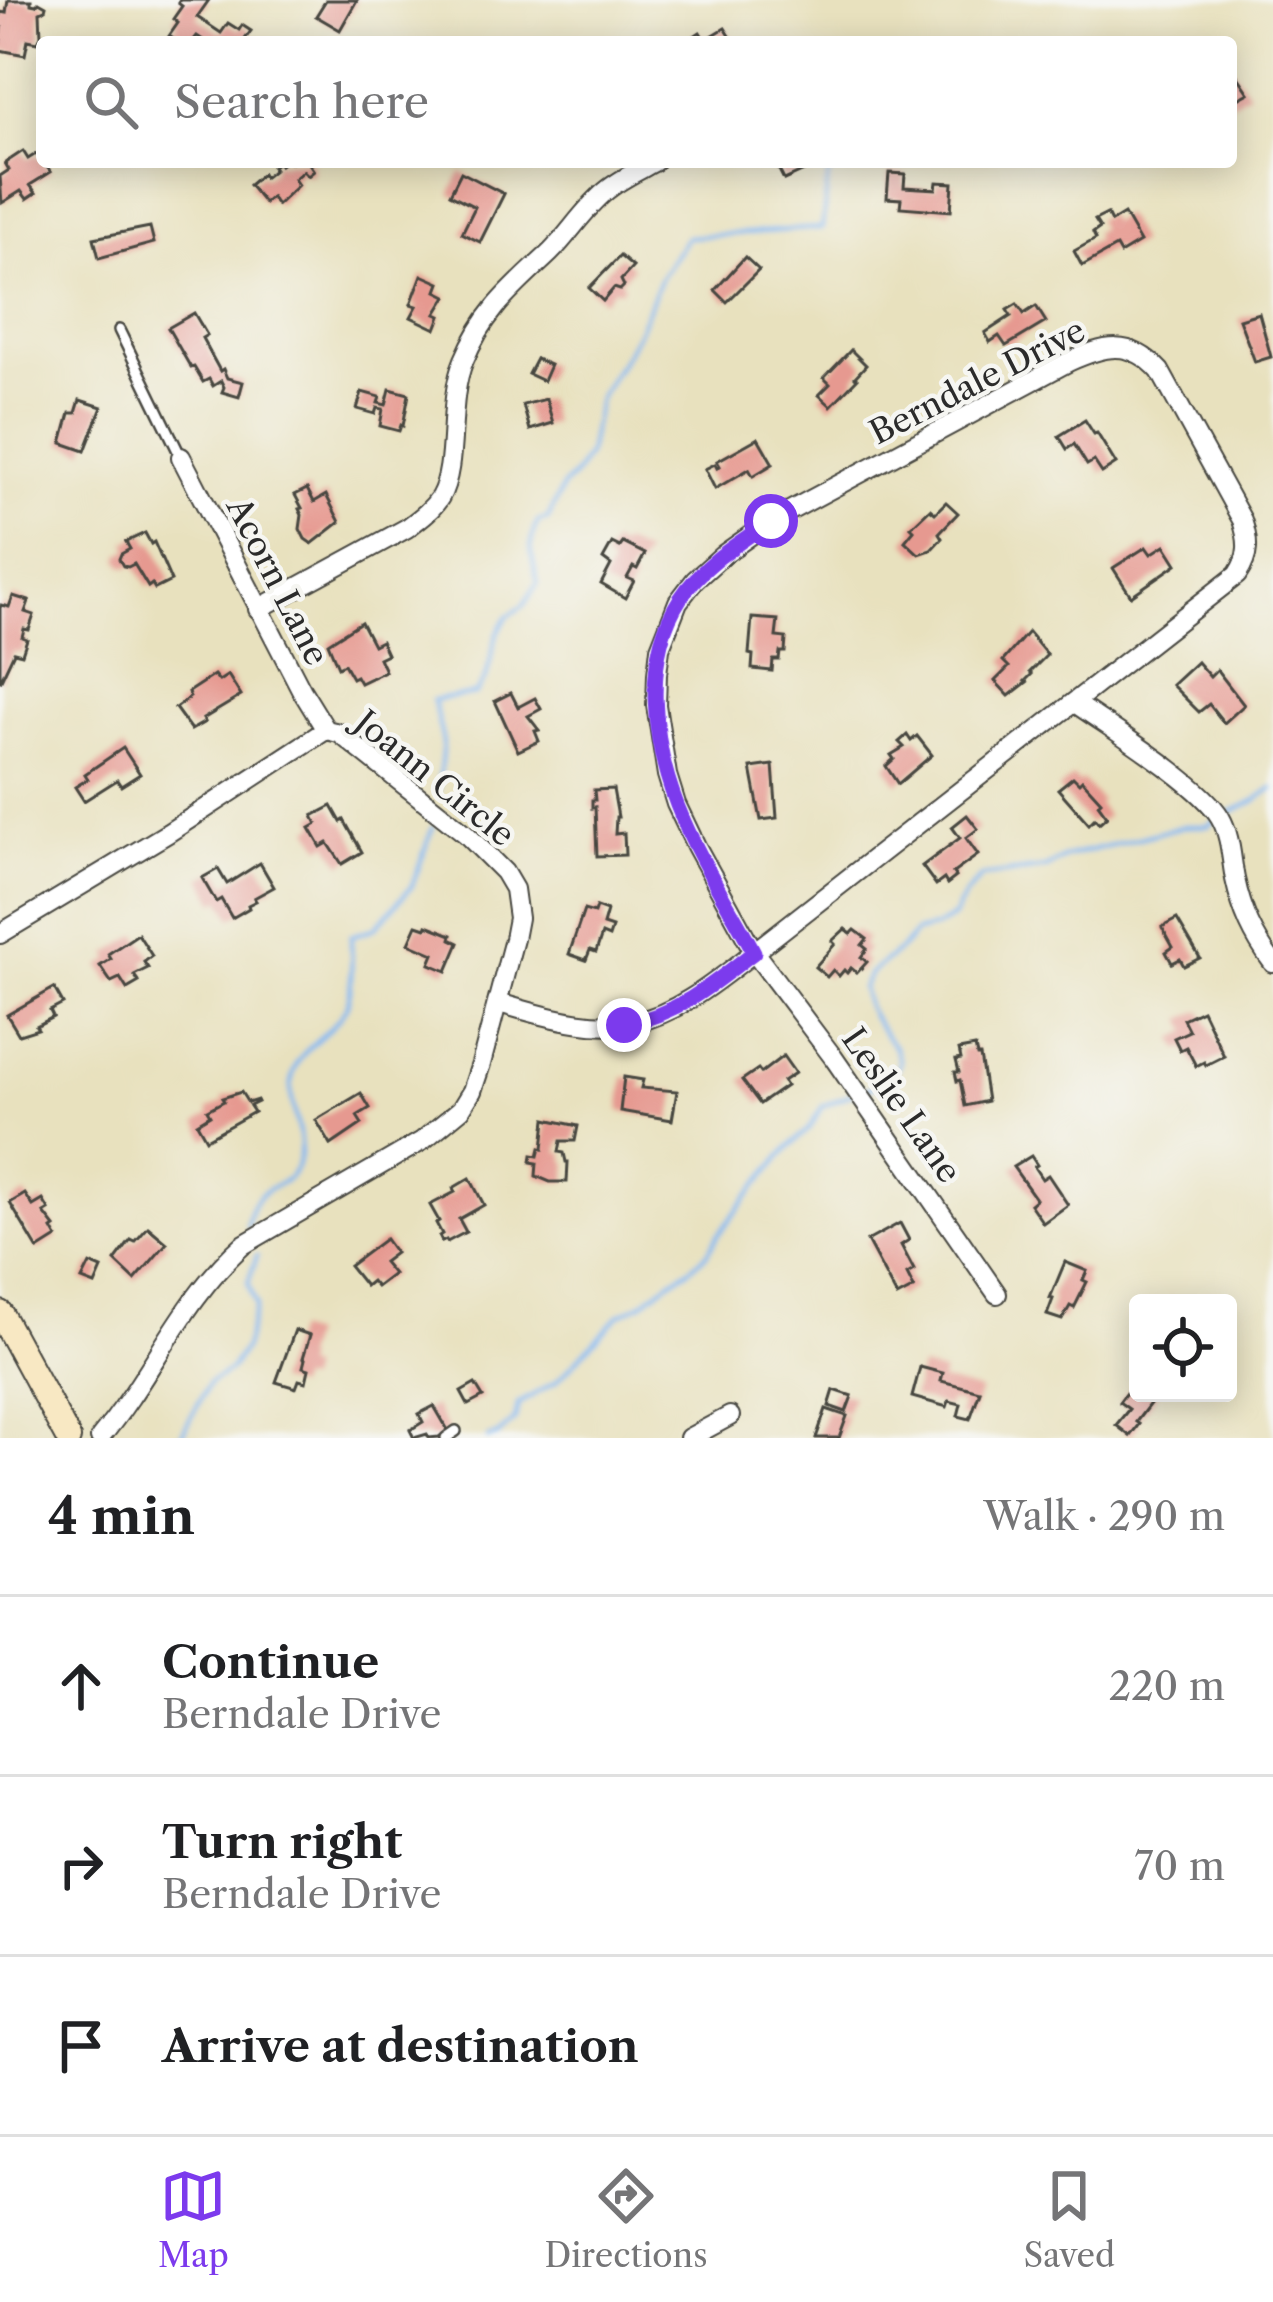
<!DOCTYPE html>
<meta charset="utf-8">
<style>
body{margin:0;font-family:"Libre Caslon Text",serif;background:#f6f6f6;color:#202124}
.controls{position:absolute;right:36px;bottom:36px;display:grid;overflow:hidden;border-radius:12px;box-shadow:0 6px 30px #0003}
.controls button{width:108px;height:108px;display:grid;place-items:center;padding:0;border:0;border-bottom:3px solid #e0e0e0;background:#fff;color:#202124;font:60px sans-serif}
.stop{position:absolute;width:36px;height:36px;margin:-27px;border:9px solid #7c3aed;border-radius:50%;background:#fff}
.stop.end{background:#7c3aed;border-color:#fff;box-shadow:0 3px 12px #0008}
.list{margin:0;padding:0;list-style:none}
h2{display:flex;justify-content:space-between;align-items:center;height:156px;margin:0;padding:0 48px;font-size:51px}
h2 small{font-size:39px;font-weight:400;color:#757577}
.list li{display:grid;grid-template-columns:78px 1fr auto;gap:36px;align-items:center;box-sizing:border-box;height:180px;padding:0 48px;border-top:3px solid #e0e0e0}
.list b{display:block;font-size:45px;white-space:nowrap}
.list p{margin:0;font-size:39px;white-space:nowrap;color:#757577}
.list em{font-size:39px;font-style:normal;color:#757577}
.icon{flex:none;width:66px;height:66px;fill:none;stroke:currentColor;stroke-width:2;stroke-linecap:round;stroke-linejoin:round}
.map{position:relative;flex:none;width:1273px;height:1438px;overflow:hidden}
.search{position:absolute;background:#fff;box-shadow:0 6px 30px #0003;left:36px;right:36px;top:36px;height:132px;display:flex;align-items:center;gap:30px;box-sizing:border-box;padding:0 42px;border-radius:12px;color:#757577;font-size:45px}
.sheet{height:696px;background:#fff}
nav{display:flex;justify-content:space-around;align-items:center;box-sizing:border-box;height:168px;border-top:3px solid #e0e0e0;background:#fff;font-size:33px;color:#757577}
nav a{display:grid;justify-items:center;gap:6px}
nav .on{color:#7c3aed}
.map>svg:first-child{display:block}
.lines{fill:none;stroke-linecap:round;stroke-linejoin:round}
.stream{stroke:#82b8f1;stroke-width:4.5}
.building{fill:#e69990}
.lane-casing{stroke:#474641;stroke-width:14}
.street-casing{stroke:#474641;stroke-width:22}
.secondary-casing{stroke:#474641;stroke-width:28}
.lane{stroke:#fff;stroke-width:9}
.street{stroke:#fff;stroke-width:18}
.secondary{stroke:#f8e8c3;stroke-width:24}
.route{stroke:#7c3aed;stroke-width:15}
.labels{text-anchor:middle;stroke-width:9;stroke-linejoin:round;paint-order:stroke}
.street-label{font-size:33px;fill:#2b2b2b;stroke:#f6f6f2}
</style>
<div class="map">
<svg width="1273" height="1438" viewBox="0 0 1273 1438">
<rect width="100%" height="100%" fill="#f6f6f2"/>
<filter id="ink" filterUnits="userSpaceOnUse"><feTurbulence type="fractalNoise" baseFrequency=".00833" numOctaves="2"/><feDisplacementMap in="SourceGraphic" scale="24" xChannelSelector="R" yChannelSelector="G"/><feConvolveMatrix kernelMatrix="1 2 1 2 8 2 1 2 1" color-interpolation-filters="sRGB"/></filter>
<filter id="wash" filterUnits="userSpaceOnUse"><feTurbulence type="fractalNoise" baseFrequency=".004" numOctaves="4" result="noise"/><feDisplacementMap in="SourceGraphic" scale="48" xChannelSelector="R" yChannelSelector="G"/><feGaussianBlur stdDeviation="2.7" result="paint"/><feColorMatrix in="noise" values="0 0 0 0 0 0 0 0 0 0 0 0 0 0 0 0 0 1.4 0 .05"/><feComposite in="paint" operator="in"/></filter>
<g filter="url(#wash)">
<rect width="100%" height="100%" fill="#e8e1be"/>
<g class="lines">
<g class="stream">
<path d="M438,792L443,742L433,700L475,694L486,678L497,634L507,617L523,606L538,583C533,562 526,542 538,522L548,519L563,486L575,475L588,453L599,398L638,333L661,277L687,237L822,228L830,162"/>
<path d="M1226,814L1255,801L1273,788"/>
<path d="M864,1089C882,1084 895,1080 900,1061L895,1048L876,1023L867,1006L862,988L870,973L903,947L916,932L937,927L953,917L965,895L981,877L1046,868L1065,857L1185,826H1208L1216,820"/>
<path d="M247,1226C253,1178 286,1194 297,1165C309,1137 284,1101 293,1074C301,1045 332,1034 345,1009C354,993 351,954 351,936L375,928L412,886L433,827"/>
<path d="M180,1438L209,1383L230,1370L244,1348L256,1306L248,1283L257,1256"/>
<path d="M488,1438L498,1435L515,1420L518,1404L557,1381L619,1315L641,1304L666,1284L687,1271L707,1254L717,1236L754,1189L790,1146L809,1129L823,1106L853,1093"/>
</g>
</g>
<g id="blocks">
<g class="building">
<path d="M8,0H31V4L36,5L39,2L46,6L45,10L40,12L41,36L38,42L28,40L25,55L0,50L2,28H0V12L6,13Z"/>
<path d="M180,0H209L197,17L221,33L228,23L239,30L242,25L251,31L243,42H206L197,36L192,42H178L169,36L178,23L173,19L182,6L178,3Z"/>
<path d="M326,0H357L340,30L316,16Z"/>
<path d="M725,28L734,42H693L691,38L700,32L705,40Z"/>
<path d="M1231,66L1249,93L1231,103Z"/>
<path d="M23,151L28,159L36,154L51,172L30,185L36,193L27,199L21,191L2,203L0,176L9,170L5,163Z"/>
<path d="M278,162L280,165L284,162H315L310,165L314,171L308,176L303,171L294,179L298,185L277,205L271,197L264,203L249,185L262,174L264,178L274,170L272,167Z"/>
<path d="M785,162H813L815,166L784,180L777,166Z"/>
<path d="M461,172L504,194L480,242L462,233L475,207L450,194Z"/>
<path d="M889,173L905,174L904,187L936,189L937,182L953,183L951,211L900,207L901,199L887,198Z"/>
<path d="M1107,214L1111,222L1124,214L1140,242L1120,254L1116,247L1082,266L1074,251L1096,239L1093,233L1100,228L1095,220Z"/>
<path d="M150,227L154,243L99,258L94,238Z"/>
<path d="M620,256L633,267L621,280L624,286L620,290L614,288L603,301L589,288Z"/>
<path d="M745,257L759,270L727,302L715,290Z"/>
<path d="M422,275L440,283L437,291L447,296L436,314L441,316L436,329L411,317L417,306L411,304Z"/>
<path d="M1017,304L1024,314L1036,306L1046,322L1006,346L999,336L990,342L985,333L1011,316L1007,310Z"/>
<path d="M194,313L207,335L202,338L220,371L223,369L227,378L243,382L239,397L222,392L224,387L221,381L213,386L209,379L203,382L194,367L191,368L168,328Z"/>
<path d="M1259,313L1271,357L1255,362L1239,319Z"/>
<path d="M851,350L866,365L855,377L857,379L831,406L819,395L830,384L824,378Z"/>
<path d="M536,359L550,365L543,381L528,374Z"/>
<path d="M390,389L409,394L403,426L401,425L399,431L380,426L383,409L377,408L375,414L357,409L362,392L380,397L378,403L386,405Z"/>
<path d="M546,399L553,423L530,430L523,405Z"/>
<path d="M80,400L102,407L85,451L62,443L70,413H76Z"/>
<path d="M1085,420L1094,434L1097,433L1116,464L1102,473L1094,461L1087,465L1074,444L1067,449L1059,436Z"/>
<path d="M758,438L773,464L753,476L749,469L715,489L705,469L715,464L717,468L720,466L717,461Z"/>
<path d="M307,489L314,502L326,495L340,522L312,544L305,539L300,529L302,515L299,509L302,508L295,495Z"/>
<path d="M946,502L958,513L939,533L942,538L931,550L919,554L905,541L914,530L911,527L930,509L935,513Z"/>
<path d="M145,533L151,544L154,542L171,581L155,589L152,584L148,587L134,564L128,567L123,566L119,559L121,554L130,549L126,542Z"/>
<path d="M612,543L620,547L623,543L645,554L637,569L633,567L627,578L634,581L625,598L601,584L611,565L603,559Z"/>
<path d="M1165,545L1177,564L1131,596L1113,568L1146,547L1151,554Z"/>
<path d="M13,596L29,601L25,612L34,615L29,630L24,629L22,637L27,639L22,654L14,652L0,682V608L1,605L9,607Z"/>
<path d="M752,618L778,620L776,637L786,638L785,652H780L779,660H773L772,671L752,669L753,655L749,654Z"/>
<path d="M361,622L373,645L381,641L387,654L379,658L385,671L360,683L356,676L352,678L344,664L338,667L328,643Z"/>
<path d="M1028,632L1047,655L1030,672L1032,674L1025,681L1027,682L1009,696L995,681L1009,667L1003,661Z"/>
<path d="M1197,662L1210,677L1217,670L1244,705L1224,723L1209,704L1199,712L1172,685Z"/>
<path d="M214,675L219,681L228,675L241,696L203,719L205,722L191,730L175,708L190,697L188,692Z"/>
<path d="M511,693L518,707L535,698L541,709L528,716L539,730L535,731L539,741L518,751L495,701Z"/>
<path d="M907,735L911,741L917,736L932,755L898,784L886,766L894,759L891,755L904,747L899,742Z"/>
<path d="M123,748L140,774L121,786L117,780L84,801L75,787L88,779L85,774Z"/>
<path d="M773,765L777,818L761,820L751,768Z"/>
<path d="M1073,777L1079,783L1082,780L1101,801L1098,804L1107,816L1099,823L1095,818L1089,824L1058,789Z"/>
<path d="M613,789L618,817H616L615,834L624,833L625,855L597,856L595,807L592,808V800H595L594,790Z"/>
<path d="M332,806L341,822L344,820L362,852L342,864L328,843L321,847L310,828L317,824L313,816Z"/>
<path d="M967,815L978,829L966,838L978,855L953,873L956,877L947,884L944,879L936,885L922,866L960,838L952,827Z"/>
<path d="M260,863L274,887L254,898L256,901L248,905L249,908L232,918L221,899L216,902L202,878L218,869L227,884Z"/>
<path d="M596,907L607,911L603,925L612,928L609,937L602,934L596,952L590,950L586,960L569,954L584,910L594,913Z"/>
<path d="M1177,919L1200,958L1184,966L1180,959L1172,963L1166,952L1173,947L1162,927Z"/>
<path d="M417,925L426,928L427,925L452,935L451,939L459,943L447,971L430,964L434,954L409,943Z"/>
<path d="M845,929L851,934L855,930L867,939L862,945L867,949L861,957L867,962L857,973L851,968L847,973L844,970L839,976L833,970L827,977L815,967L835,944L832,941Z"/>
<path d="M138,934L152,956L144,962L148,968L134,975L139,982L127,989L120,978L111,982L100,966L111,959L108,954Z"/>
<path d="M54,988L63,1004L50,1011L53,1017L36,1026L38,1029L19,1035L7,1015Z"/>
<path d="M1202,1010L1224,1056L1206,1065L1204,1062L1196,1066L1186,1047L1180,1050L1174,1038L1189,1031L1183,1019Z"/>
<path d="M975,1047L977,1056H980L987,1101L965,1106L960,1080L957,1081L955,1072H959L956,1060L961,1059L959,1050Z"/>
<path d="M783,1056L795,1073L783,1081L786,1086L760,1104L742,1080L758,1069L761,1073Z"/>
<path d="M624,1077L643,1080L641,1088L677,1091L672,1120L620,1111Z"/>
<path d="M241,1092L248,1103L257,1100L258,1102L250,1106L254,1112L206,1139L197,1123L210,1115L207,1110L224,1101L222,1098Z"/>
<path d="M361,1093L370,1108L357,1116L362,1124L331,1145L316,1120Z"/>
<path d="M546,1119L578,1126L575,1141H561L559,1152L564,1153L566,1162H568L567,1182H550L536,1176L537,1163L531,1162L532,1155L538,1156L540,1148L543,1149Z"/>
<path d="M1031,1156L1037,1165L1034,1167L1042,1179L1048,1175L1068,1205L1043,1223L1030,1204L1036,1199L1013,1167Z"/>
<path d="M470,1178L484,1205L459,1219L466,1232L447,1242L446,1240L442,1242L439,1236L442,1234L436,1223L439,1221L430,1205L455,1192L453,1188Z"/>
<path d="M25,1194L33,1206L43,1200L49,1210L44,1213L55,1227L52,1229L57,1238L38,1250L10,1203Z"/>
<path d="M900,1223L909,1240L901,1245L914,1270L907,1274L914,1288L897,1297L867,1241Z"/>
<path d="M148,1227L167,1243L135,1280L115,1261L131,1240L135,1242Z"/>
<path d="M385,1239L395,1253L383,1262L393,1274L376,1287L371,1281L365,1286L349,1266Z"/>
<path d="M1065,1262L1087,1271L1083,1280L1087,1282L1074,1308L1070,1306L1062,1320L1047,1315L1053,1299L1050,1298Z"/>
<path d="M90,1264L102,1269L95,1285L82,1280Z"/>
<path d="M295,1330L310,1335L303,1358L305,1359L303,1367L309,1369L306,1382L299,1380L296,1388L276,1382Z"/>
<path d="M920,1367L943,1373L941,1381L980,1391L970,1419L958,1416L961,1404L949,1401L947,1407L912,1397Z"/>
<path d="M1138,1377V1393H1158L1136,1422L1139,1424L1130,1436L1116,1425L1129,1409L1119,1402Z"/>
<path d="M475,1384L483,1397L468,1405L461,1392Z"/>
<path d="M834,1390L852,1396L846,1412L829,1406Z"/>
<path d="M434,1406L448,1430L439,1437L429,1438L427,1434L414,1438L410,1430L423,1422L419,1414Z"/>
<path d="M826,1409L847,1416L839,1438H816Z"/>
</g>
</g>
</g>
<g filter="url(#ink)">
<use href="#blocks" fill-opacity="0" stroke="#474641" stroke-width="3"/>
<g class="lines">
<defs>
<g id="lane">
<path d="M119,330L181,457"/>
<path d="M446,1438L456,1431"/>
</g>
<g id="street">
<path d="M181,457L302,691L326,730"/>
<path d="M258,609L407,528C419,519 432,510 440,497C459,463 446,403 464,360C485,310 512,289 550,253C570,233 584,209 606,191C620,179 638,171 654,162"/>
<path d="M1075,703C1110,728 1201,784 1220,817C1231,836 1231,859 1235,879C1242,912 1253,936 1273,963"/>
<path d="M0,934L168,833L326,730L339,733L466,834L504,872L514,889L518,918L514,939L481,1064L472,1091L461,1109L422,1141L243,1245C182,1299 152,1376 100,1438"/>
<path d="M499,1003C624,1041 653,1033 754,952L1237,575C1250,556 1249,541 1242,520L1160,371C1130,338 1104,346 1068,362L771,521L724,554L695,580L678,602L660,648L657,674L656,705L667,775L676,804L696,846L754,952L833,1057L997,1294"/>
<path d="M689,1438L730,1416"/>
</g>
<path id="secondary" d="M0,1313L68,1438"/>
</defs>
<use href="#lane" class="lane-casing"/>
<use href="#street" class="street-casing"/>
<use href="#secondary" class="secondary-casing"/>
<use href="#lane" class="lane"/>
<use href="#street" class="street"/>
<use href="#secondary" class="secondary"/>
</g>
</g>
<g class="lines" filter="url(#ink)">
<path class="route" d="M624,1025C679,1013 711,986 754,952C728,904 697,856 677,805C653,743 642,657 680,599C702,565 738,543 771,521"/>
</g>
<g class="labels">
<g class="street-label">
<text transform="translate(977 381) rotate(-27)" y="12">Berndale Drive</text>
<text transform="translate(278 581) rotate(63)" y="12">Acorn Lane</text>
<text transform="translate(435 778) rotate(39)" y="12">Joann Circle</text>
<text transform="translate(902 1105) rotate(55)" y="12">Leslie Lane</text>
</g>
</g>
</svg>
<div class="controls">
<button><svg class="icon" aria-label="locate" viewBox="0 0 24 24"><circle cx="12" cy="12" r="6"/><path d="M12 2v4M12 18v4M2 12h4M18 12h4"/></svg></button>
</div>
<div class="stop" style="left:771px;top:521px"></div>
<div class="stop end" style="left:624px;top:1025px"></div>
<div class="search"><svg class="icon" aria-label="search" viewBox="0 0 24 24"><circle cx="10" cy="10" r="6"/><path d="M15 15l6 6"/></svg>Search here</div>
</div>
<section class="sheet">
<h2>4 min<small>Walk · 290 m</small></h2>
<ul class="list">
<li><svg class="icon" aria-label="ahead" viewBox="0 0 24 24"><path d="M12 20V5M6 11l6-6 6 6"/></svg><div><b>Continue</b><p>Berndale Drive</p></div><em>220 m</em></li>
<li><svg class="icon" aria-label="right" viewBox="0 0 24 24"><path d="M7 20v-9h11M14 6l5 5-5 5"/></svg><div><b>Turn right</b><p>Berndale Drive</p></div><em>70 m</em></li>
<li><svg class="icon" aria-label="arrive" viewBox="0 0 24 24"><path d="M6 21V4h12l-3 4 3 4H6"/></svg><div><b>Arrive at destination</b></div></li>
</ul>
</section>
<nav>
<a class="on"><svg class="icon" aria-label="map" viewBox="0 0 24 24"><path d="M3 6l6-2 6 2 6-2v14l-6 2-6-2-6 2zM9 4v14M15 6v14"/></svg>Map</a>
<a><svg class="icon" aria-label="directions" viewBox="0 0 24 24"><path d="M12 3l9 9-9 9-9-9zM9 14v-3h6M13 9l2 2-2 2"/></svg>Directions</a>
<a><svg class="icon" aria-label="saved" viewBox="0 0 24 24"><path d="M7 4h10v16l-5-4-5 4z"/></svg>Saved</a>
</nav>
